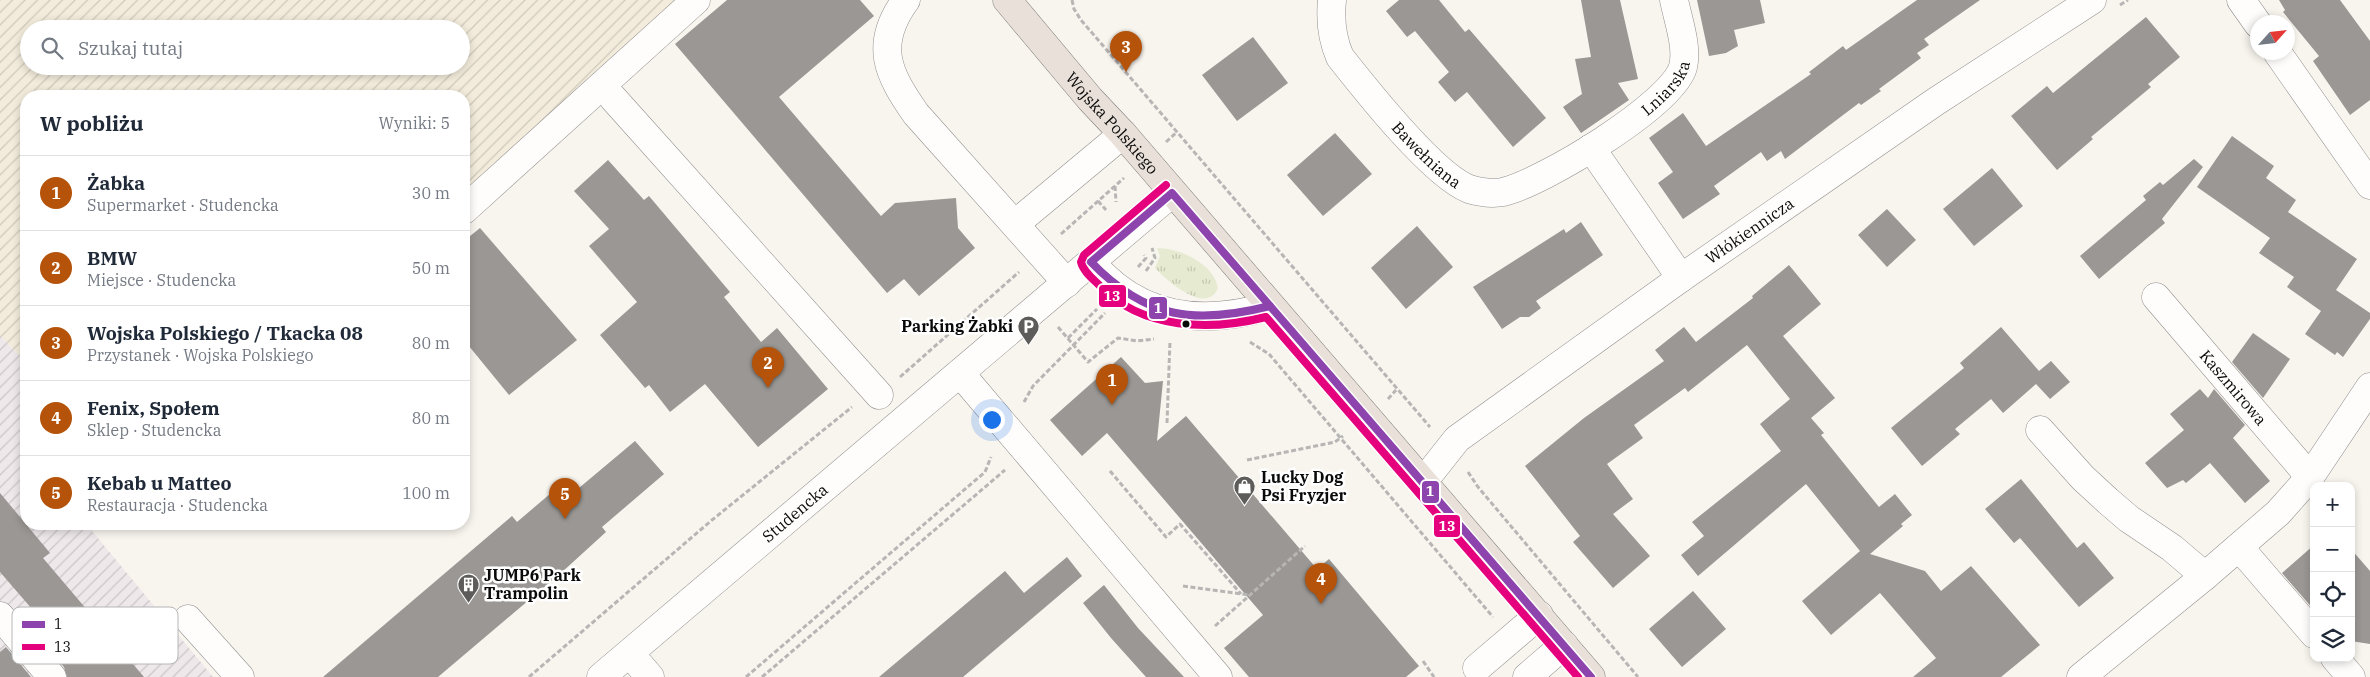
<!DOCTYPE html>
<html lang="pl">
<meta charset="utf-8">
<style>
body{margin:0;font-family:"IBM Plex Serif",serif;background:#f6f6f7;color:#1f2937}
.controls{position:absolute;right:15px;bottom:15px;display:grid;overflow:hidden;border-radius:10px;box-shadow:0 2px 8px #0003}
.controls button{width:45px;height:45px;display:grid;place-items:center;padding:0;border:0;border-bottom:1px solid #e0e1e3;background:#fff;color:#1f2937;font:25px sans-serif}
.compass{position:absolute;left:2250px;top:15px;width:45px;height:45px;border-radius:50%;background:#fff;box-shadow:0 2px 8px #0003;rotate:63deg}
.you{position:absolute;left:991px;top:419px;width:18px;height:18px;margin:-12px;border:4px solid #fff;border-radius:50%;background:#1a73e8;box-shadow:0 0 0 8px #1a73e833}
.badge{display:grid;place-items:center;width:32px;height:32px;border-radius:50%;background:#b45309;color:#fff;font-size:16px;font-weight:700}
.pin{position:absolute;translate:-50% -41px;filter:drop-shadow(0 1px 2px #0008)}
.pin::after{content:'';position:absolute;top:26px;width:18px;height:15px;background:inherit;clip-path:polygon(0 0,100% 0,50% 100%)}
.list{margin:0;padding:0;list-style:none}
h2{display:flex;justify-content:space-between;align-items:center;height:65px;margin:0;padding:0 20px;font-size:21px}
h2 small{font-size:16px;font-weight:400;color:#747a83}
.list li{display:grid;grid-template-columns:32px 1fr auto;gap:15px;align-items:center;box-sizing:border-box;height:75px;padding:0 20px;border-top:1px solid #e0e1e3}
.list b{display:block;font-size:19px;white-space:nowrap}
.list p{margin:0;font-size:16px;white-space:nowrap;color:#747a83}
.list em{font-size:16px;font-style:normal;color:#747a83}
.icon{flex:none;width:28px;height:28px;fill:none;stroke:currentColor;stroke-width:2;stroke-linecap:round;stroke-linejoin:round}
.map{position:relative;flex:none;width:2370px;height:677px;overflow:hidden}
.search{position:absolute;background:#fff;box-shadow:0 2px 8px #0003;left:20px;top:20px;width:450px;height:55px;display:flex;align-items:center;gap:12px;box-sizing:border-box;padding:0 18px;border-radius:28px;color:#747a83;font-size:19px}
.panel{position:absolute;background:#fff;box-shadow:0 2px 8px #0003;left:20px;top:90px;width:450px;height:440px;border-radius:20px}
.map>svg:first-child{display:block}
.industrial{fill:url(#industrial-furrows)}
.farmland{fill:url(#farmland-furrows);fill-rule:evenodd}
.grass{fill:url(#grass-tufts)}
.building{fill:#9a9794}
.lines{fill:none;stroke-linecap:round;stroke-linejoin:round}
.minor-casing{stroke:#918f8d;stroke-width:29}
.major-casing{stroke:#7e7d7a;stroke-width:29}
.path{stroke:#b7b6b5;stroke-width:3;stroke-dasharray:5 2.5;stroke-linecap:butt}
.minor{stroke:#fefdfc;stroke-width:28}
.major{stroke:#e9e1d9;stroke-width:28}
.bus-1-casing{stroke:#fff;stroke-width:11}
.bus-2-casing{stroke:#fff;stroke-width:11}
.bus-1{stroke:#8e44ad;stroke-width:8}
.bus-2{stroke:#e5007d;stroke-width:8}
.bus-dot{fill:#0a0a0a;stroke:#fff;stroke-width:2}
.labels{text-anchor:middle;stroke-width:5;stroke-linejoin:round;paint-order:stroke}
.street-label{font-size:16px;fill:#0a0a0a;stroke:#fff}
.poi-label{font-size:16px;font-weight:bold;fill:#0a0a0a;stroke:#fff;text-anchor:start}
.key{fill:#fff;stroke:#b6b6b6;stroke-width:1}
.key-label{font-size:14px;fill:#0a0a0a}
.line-badge{stroke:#fff;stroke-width:2}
.badge-label{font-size:14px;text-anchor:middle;font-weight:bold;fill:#fff}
</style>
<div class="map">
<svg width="2370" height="677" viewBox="0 0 2370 677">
<defs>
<pattern id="industrial-furrows" width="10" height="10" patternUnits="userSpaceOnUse" patternTransform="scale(1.25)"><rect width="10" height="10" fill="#eee8eb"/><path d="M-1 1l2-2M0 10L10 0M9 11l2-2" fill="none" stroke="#cbc6c8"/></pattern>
<pattern id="farmland-furrows" width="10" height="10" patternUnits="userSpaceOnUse" patternTransform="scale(1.25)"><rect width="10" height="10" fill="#f3ecdc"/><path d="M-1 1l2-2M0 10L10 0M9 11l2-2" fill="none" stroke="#cfc9bb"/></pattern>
<pattern id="grass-tufts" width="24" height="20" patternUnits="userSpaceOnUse" patternTransform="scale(1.25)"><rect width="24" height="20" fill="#e6ead0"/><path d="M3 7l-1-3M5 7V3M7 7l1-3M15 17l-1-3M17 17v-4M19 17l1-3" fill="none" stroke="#c4c7b1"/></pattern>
</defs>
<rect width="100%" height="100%" fill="#f8f4ee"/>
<path class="industrial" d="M0,335L26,363V524H100L92,531L213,677H0Z"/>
<path class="farmland" d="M0,0H695L464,204V96H26V363L0,335ZM29,29H461V66H29Z"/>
<path class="grass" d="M1157,248C1180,248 1214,264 1218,288C1207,316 1166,280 1155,268L1160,256Z"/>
<g class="building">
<path d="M727,0H860L874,16L779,97L881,216L895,203L956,198L958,228L975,248L919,296L904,279L887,293L675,44Z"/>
<path d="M1399,0H1439L1465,32L1469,29L1546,118L1513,147L1467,92L1455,102L1438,82L1449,72L1415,31L1407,37L1386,11Z"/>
<path d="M1581,0H1620L1638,79L1618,83L1629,100L1581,133L1563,107L1582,94L1575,59L1591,57Z"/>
<path d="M1697,0H1760L1765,23L1734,30L1738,46L1726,53L1709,56Z"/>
<path d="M1917,0H1980L1924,39L1929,45L1917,53L1921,58L1879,89L1881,91L1861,105L1859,103L1785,159L1781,151L1767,161L1761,152L1714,186L1720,194L1683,219L1658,183L1673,172L1649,138L1683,113L1706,146L1811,74L1809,72L1843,46L1846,50Z"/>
<path d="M2279,0H2340L2370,41V100L2350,115L2313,61L2319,56L2283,12L2285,10Z"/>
<path d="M2146,17L2180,57L2148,84L2151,87L2091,137L2093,139L2057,170L2011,116L2047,86L2053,93Z"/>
<path d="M1253,37L1288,83L1237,121L1202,75Z"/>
<path d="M1335,133L1372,174L1323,216L1287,175Z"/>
<path d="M2232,136L2274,166L2266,178L2296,200L2288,212L2357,259L2336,290L2370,313V319L2343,357L2337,352L2335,355L2305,334L2321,311L2287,287L2294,277L2259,253L2270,238L2197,187Z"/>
<path d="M2194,159L2203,167L2162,219L2165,223L2099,279L2080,256L2146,200L2143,196L2160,182L2163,185Z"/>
<path d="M608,160L644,200L649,196L730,292L724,297L761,342L777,328L828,389L758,447L705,384L670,412L649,385L645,388L600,335L637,302L589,246L609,229L574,191Z"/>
<path d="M1992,168L2023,206L1974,246L1943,209Z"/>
<path d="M1887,209L1916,240L1887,267L1858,235Z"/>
<path d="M1581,222L1603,255L1536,301L1541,308L1529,317H1520L1502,329L1473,287L1564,229L1566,233Z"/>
<path d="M1417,226L1453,267L1406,309L1371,268Z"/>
<path d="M480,228L577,340L509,395L464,340V241Z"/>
<path d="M1789,265L1821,304L1783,336L1835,398L1811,418L1824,433L1821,435L1879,507L1895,494L1912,515L1901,524L1903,526L1870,554L1925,571L1941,591L1971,566L2040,645L2001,677H1913L1936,658L1880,593L1831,635L1802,601L1860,551L1806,484L1698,576L1681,555L1704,536L1692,522L1781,451L1760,424L1790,399L1747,345L1688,392L1685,388L1634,425L1643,438L1607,464L1633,499L1613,514L1650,556L1613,588L1573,542L1580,536L1525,466L1584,418L1664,361L1655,350L1684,327L1696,342L1753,298L1752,296Z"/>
<path d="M2001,327L2039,371L2051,361L2070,382L2050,399L2036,384L2003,413L1991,399L1955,429L1960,434L1922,466L1891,428L1964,368L1960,363Z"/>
<path d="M2253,333L2290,359L2263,398L2232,362Z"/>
<path d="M1121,357L1145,383L1163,381L1157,441L1186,416L1317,569L1329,559L1419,666L1406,677H1249L1224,648L1263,615L1107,433L1082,456L1050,420Z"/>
<path d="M2200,389L2208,398L2214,389L2245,425L2233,438L2270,481L2245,503L2210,463L2186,483L2183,480L2167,488L2145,463L2184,430L2170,414Z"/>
<path d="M635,441L664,474L602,527L606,532L561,573L438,677H323L512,516L517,522L564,482L573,493Z"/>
<path d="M2021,479L2077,548L2084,542L2114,578L2079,607L2020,538L2014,543L1985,509Z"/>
<path d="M0,493L50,553L43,558L144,677H67L64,667L28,625L32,609L0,572Z"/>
<path d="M2314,545V610L2282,573Z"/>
<path d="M2351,549L2370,571V644L2351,641Z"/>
<path d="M1067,557L1082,576L963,677H879L1005,571L1024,593Z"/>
<path d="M1104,585L1138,628L1184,677H1146L1111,638L1083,603Z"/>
<path d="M1693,591L1726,629L1682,667L1649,629Z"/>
<path d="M6,647L31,677H0V652Z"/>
</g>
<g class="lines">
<defs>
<g id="minor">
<path d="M906,0C873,45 888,74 916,114L1067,283"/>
<path id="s1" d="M1332,0C1330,20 1332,39 1340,57C1366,90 1433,175 1469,189C1479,192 1492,194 1503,192C1542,183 1672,105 1683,67C1688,47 1678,20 1674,0"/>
<path d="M2241,0L2258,24"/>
<path d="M2277,52L2370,185"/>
<path d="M613,98L879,395"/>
<path d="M1591,148L1681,278"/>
<path d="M464,210L696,0"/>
<path d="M1015,224L1123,134"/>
<path d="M1091,262C1138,319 1203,326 1270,306"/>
<path id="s2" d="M2156,297L2310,477"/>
<path d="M960,373L1218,677"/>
<path d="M2040,430L2083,478L2108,501L2129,519L2172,548L2205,576"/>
<path id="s3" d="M1423,482L1457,439L1681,278L1935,102L2092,0"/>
<path d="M2239,547L2314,634"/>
<path d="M0,616L52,677"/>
<path d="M188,619L240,677"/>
<path d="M630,654L650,677"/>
<path d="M2335,658L2351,677"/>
<path d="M1477,668L1539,615"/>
<path id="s4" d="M601,677L1172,193"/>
<path d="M1527,677L1564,645"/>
<path d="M2081,677L2205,576L2278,513L2310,477L2370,387"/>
</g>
<g id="major">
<path id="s5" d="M1007,0L1090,99L1123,134L1591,677"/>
</g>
</defs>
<use href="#minor" class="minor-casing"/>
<use href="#major" class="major-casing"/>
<g class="path">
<path d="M1072,0L1074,9L1081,20L1430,427"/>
<path d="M2120,5L2128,0"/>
<path d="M1166,142L1177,132"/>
<path d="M1115,186L1116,202"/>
<path d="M1098,201L1106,210"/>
<path d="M1061,234L1124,178"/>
<path d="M1138,267L1146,258L1144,255"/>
<path d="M1146,271L1155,258L1152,248"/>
<path d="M1058,327L1088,362L1118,338L1137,341L1154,339"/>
<path d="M1068,338L1097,309"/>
<path d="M1250,342L1269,354L1493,617"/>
<path d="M900,377L1019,272"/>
<path d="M1388,399L1396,390"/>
<path d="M1024,402L1033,386L1105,313"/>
<path d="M1167,423L1170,341"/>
<path d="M1247,460L1335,442L1343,436"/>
<path d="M1110,471L1166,537L1180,524L1241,594"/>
<path d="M1468,472L1478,487L1638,677"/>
<path d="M1183,586L1249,595"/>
<path d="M1215,626L1305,546"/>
<path d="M1423,661L1434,677"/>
<path d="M529,677L712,520L852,407"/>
<path d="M746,677L985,472L991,457"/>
<path d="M762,677L1005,470"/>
</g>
<use href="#minor" class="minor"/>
<use href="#major" class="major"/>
<defs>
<g id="bus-1">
<path d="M1172,193L1270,306C1195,325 1146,319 1091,262Z"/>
<path d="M1270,306L1591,677"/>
</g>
<path id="bus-2" d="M1166,185L1084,255L1081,262C1083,271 1093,279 1100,286C1143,330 1210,331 1266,317L1578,677"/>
</defs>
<use href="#bus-1" class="bus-1-casing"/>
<use href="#bus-2" class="bus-2-casing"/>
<use href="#bus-1" class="bus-1"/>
<use href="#bus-2" class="bus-2"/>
</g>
<defs>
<symbol id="parking-pin" viewBox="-11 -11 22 30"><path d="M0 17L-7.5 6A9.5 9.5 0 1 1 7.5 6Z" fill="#5d5c5a" stroke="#fff"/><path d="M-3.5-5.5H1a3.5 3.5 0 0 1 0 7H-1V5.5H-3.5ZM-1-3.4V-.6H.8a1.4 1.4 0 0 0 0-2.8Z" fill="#fff"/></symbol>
<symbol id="shop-pin" viewBox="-11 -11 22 30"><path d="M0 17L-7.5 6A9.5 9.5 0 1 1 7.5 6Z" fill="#5d5c5a" stroke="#fff"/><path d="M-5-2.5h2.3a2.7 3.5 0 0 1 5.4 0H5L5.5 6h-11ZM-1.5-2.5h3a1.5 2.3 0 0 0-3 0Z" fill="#fff"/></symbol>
<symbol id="building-pin" viewBox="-11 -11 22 30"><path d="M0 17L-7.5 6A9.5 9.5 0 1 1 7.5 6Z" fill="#5d5c5a" stroke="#fff"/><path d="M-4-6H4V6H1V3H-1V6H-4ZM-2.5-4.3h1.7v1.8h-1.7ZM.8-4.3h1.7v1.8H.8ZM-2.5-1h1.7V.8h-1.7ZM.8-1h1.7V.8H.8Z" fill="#fff"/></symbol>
</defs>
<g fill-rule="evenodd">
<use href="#parking-pin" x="1016" y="314" width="25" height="34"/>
<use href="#shop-pin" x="1232" y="474" width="25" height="34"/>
<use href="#building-pin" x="456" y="572" width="25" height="34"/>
</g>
<circle class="bus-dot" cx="1186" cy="324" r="4.5"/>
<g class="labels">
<g class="street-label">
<text dy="6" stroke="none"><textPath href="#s1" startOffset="474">Lniarska</textPath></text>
<text dy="6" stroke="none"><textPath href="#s5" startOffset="162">Wojska Polskiego</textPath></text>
<text dy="6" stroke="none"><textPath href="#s1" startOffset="189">Bawełniana</textPath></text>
<text dy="6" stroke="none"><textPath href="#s3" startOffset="414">Włókiennicza</textPath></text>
<text dy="6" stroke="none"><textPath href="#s2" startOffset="119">Kaszmirowa</textPath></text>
<text dy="6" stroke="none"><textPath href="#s4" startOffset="254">Studencka</textPath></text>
</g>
<g class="poi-label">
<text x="1013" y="332" text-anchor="end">Parking Żabki</text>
<text x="1261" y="483">Lucky Dog<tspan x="1261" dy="18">Psi Fryzjer</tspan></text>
<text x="484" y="581">JUMP6 Park<tspan x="484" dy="18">Trampolin</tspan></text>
</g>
</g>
<rect x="12" y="607" width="166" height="57" rx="8" class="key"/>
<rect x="22" y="621" width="23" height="7" fill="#8e44ad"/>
<rect x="22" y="644" width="23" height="6" fill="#e5007d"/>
<g class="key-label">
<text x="54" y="629">1</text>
<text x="54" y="652">13</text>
</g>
<g class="line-badge">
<rect x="1098" y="284" width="29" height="24" rx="5" fill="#e5007d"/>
<rect x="1148" y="296" width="20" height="24" rx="5" fill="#8e44ad"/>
<rect x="1421" y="480" width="19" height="24" rx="5" fill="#8e44ad"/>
<rect x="1433" y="514" width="28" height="24" rx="5" fill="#e5007d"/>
</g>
<g class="badge-label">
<text x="1112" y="301">13</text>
<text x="1158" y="313">1</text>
<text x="1430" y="496">1</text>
<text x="1447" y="531">13</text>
</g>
</svg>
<div class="controls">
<button>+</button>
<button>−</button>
<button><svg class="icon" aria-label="locate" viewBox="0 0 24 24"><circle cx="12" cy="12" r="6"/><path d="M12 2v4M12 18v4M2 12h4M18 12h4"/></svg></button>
<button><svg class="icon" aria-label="layers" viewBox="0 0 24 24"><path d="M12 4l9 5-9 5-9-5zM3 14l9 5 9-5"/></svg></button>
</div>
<svg class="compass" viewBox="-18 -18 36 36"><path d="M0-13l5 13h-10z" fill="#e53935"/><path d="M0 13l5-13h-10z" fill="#747a83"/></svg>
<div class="you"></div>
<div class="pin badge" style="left:1112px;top:405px">1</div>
<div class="pin badge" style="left:768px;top:388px">2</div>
<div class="pin badge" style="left:1126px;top:72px">3</div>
<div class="pin badge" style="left:1321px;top:604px">4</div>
<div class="pin badge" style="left:565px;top:519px">5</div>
<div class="search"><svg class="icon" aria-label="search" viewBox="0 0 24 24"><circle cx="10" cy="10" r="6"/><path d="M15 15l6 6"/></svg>Szukaj tutaj</div>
<section class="panel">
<h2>W pobliżu<small>Wyniki: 5</small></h2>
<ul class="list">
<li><span class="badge">1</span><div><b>Żabka</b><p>Supermarket · Studencka</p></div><em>30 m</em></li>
<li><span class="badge">2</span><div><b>BMW</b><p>Miejsce · Studencka</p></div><em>50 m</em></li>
<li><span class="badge">3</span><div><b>Wojska Polskiego / Tkacka 08</b><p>Przystanek · Wojska Polskiego</p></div><em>80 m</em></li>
<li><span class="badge">4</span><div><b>Fenix, Społem</b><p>Sklep · Studencka</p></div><em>80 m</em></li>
<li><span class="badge">5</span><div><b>Kebab u Matteo</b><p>Restauracja · Studencka</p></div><em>100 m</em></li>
</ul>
</section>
</div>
